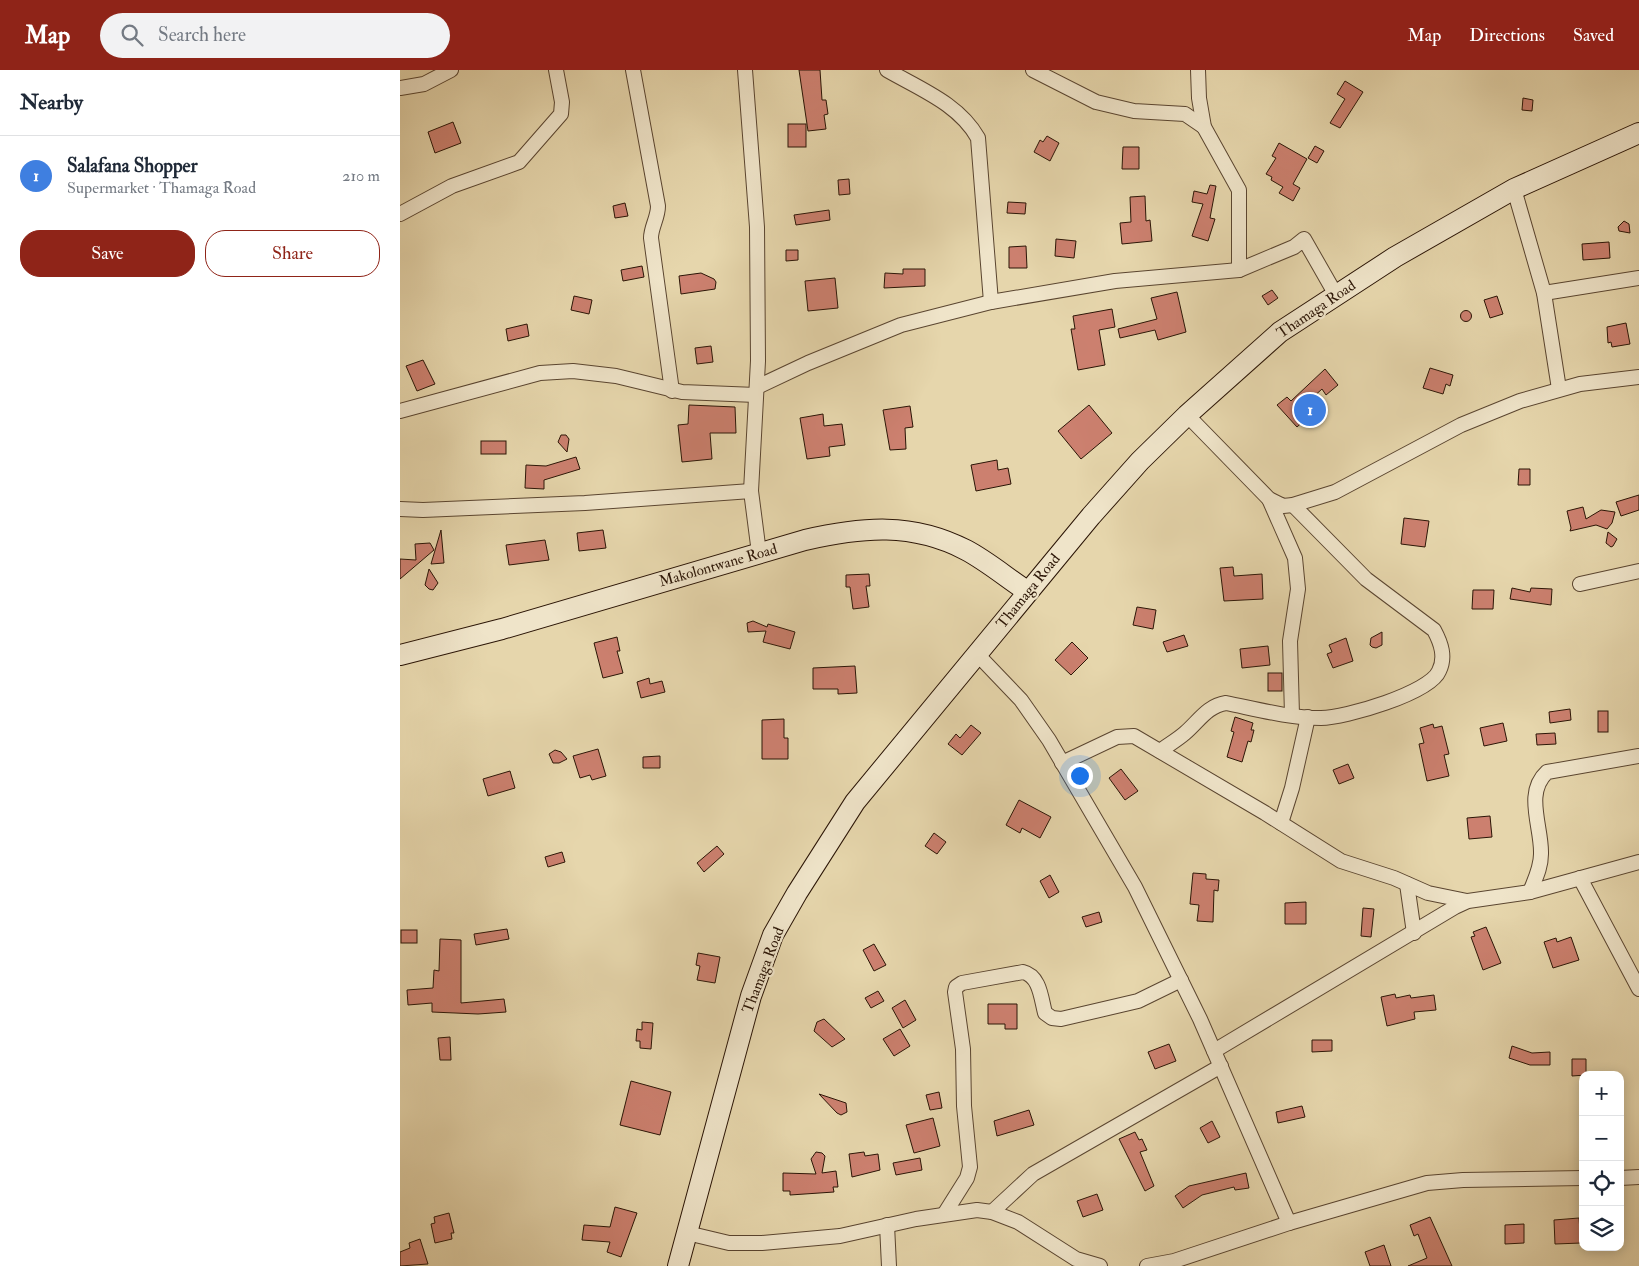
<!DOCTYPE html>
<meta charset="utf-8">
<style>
body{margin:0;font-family:"IM FELL Double Pica",serif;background:#f2f2f3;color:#1f2937}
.controls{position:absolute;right:15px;bottom:15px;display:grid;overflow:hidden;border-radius:10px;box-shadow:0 2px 12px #0003}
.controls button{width:45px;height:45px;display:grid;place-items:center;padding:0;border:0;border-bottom:1px solid #e0e1e3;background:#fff;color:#1f2937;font:25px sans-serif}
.you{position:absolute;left:679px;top:705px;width:18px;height:18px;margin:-12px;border:4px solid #fff;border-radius:50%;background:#1a73e8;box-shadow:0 0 0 8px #1a73e833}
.badge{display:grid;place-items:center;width:32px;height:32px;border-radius:50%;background:#8f2418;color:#fff;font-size:16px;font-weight:700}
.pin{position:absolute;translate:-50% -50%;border:2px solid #fff;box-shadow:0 1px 5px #0006}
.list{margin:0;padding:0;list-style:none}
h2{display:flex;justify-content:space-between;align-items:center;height:65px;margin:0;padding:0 20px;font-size:21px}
h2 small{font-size:16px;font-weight:400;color:#747a83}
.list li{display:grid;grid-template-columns:32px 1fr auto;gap:15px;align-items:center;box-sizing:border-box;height:80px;padding:0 20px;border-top:1px solid #e0e1e3}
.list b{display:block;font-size:19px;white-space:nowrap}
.list p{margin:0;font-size:16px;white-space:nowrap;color:#747a83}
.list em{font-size:16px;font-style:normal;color:#747a83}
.actions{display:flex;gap:10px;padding:15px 20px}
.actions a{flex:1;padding:11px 0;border:1px solid #8f2418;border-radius:20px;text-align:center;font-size:18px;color:#8f2418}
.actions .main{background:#8f2418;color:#fff}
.icon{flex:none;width:28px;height:28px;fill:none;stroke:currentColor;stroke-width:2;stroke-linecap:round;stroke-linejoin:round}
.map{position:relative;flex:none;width:1239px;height:1196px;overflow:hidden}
header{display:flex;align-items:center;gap:30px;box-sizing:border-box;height:70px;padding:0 25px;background:#8f2418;color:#fff}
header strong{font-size:24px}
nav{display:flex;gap:28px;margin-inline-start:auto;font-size:18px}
.search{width:350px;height:45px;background:#f2f2f3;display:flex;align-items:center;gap:12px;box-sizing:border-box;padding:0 18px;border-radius:28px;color:#747a83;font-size:19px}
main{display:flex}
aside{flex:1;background:#fff}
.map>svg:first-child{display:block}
.building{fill:#cc806f;stroke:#2b1506}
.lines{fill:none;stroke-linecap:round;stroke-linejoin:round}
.street-casing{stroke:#5a4530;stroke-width:16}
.secondary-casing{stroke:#2b1506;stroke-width:22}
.street{stroke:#efe4c9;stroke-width:14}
.secondary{stroke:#efe4c9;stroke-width:20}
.labels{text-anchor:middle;stroke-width:4.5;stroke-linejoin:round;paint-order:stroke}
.street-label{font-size:15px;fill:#2b1506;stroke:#efe4c9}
</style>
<header>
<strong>Map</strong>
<div class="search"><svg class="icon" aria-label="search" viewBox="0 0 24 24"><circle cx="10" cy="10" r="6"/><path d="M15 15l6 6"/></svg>Search here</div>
<nav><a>Map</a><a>Directions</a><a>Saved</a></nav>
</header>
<main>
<aside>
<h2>Nearby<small></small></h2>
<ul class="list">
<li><span class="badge" style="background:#3f7fe0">1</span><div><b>Salafana Shopper</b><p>Supermarket · Thamaga Road</p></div><em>210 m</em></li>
</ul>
<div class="actions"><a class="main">Save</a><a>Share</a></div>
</aside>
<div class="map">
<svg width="1239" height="1196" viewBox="0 0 1239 1196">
<rect width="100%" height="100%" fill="#e6d6ac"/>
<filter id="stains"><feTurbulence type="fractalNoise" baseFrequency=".004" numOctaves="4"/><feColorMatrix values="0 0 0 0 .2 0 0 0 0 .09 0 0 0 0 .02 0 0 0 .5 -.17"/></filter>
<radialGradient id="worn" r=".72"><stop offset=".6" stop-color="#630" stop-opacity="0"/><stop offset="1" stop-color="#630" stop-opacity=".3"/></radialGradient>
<g class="building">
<path d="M399,0H420L422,30H426L428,44L424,45L426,59L408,61Z"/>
<path d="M945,11L963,22L940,58L930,53L945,29L937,24Z"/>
<path d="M1123,28L1133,30L1132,41L1122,40Z"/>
<path d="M53,52L61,73L35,83L28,62Z"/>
<rect x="388" y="54" width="18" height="23"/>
<path d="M647,66L659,73L650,91L634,82L640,70L643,72Z"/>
<path d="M879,73L907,89L893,114L900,118L893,131L879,123L883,117L871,110L872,107L866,104L876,88L872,86Z"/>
<path d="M915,76L924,81L917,93L908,88Z"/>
<path d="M723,77H739V99H722Z"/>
<path d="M449,109L450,124L439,125L438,110Z"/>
<path d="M810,115L816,116L810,148L815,149L808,171L792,166L803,134L792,132L794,121L807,124Z"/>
<path d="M745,126L746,151L750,150L752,171L722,174L720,153L731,152L730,127Z"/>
<path d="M608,132L626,133L625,144L607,143Z"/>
<path d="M225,133L228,146L215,148L213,136Z"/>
<path d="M429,140L430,150L396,155L394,145Z"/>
<path d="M1224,151L1229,154L1230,163L1219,161L1218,157Z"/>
<path d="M656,169L676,171L674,188L655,186Z"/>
<path d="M1209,172L1210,188L1183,190L1182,174Z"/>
<path d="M626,176L627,198H609V177Z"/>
<path d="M386,180H398V190L386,191Z"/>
<path d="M242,196L244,207L223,211L221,200Z"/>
<path d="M503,199H525V216L484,218L485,203L503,204Z"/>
<path d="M301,203L314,209L316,212L315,219L281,224L279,206Z"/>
<path d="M435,208L438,238L408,241L405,211Z"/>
<path d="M872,220L878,228L868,235L862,226Z"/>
<path d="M777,222L786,262L758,270L755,260L720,268L718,259L757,249L751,228Z"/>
<path d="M174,226L192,230L189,244L171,240Z"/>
<path d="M1097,226L1103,244L1090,248L1084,230Z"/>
<path d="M712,239L715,257L699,260L705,295L678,300L671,259H675L673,246Z"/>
<circle cx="1066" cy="246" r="5.5"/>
<path d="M1226,253L1230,274L1212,277L1211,272L1208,273L1207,257Z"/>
<path d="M127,254L129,266L108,271L106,259Z"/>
<path d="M311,276L313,292L297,294L295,278Z"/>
<path d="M23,290L35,314L17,321L6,296Z"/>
<path d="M1030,298L1053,305L1050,316L1046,314L1043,324L1023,318Z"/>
<path d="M925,299L938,315L926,325L922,319L901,338L909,346L897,357L877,335L887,327L891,331Z"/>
<path d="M289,335L335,337L336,363H310L312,389L282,392L278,355L288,354Z"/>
<path d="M689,335L712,363L681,389L658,361Z"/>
<path d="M510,336L513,357L505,358L506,379L490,380L483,340Z"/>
<path d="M423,344L424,356L442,354L445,375L429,377L430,386L407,389L400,348Z"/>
<path d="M161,365H166L169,369L167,382L158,372Z"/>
<rect x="81" y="371" width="25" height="13"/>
<path d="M176,387L180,399L144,410V419L125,418L126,395L146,396Z"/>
<path d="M597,390L598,400L608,398L611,414L576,421L571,395Z"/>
<path d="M1119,399H1130V415H1118Z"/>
<path d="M1239,425V440L1221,446L1216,432Z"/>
<path d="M1183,437L1186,449L1201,440L1215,442L1212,453L1207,459L1196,455L1170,461L1171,458L1167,441Z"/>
<path d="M1004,448L1029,451L1025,477L1001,474Z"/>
<path d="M41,460L44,493L31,494Z"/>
<path d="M203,460L206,478L179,481L177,463Z"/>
<path d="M1208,462L1217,469L1213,476L1211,477L1206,473Z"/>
<path d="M145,470L149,490L109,495L106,475Z"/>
<path d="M30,473L34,480L0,509V489L16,490L15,474Z"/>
<path d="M833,497L834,506L862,504L863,529L824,531L820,498Z"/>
<path d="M29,499L38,513L33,520L29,519L25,515Z"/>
<path d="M469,504L470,516H466L469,537L453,539L450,517H446V505Z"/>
<path d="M1112,518L1130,522L1131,518L1152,519L1151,535L1110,529Z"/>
<path d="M1073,520H1094L1093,539H1072Z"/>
<path d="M737,537L756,540L753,559L733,555Z"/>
<path d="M353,551L367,557L368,554L395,562L390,579L363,572L366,561L348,562L347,553Z"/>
<path d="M982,562V575L976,578L972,577L970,575L971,568Z"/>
<path d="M784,565L788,576L767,582L763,572Z"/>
<path d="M217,567L220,581H217L223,603L203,608L194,573Z"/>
<path d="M946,568L953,591L933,598L927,584L932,582L929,575Z"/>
<path d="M672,572L688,588L671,605L655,590Z"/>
<path d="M868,576L870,595L842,598L840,579Z"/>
<path d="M455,596L457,623L438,624V619H413V598Z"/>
<rect x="868" y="603" width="14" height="18"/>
<path d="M249,608L250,614L262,611L265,622L241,628L237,612Z"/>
<path d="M1170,639L1171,650L1150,653L1149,642Z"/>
<rect x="1198" y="641" width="10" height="21"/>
<path d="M835,647L853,653L851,660H854L851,672L848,671L842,692L827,687L834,662L831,661Z"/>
<path d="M384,649V668H388V689H362V650Z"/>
<path d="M1103,653L1107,671L1084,676L1080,658Z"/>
<path d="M1033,654L1034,658L1042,656L1049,684L1044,685L1049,706L1027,711L1019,674L1024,673L1020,658Z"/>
<path d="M571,655L581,663L562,685L548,674L556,664L560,668Z"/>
<path d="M1155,663L1156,674L1137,675L1136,664Z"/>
<path d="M198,679L206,706L192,710L190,705L180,708L173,686Z"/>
<path d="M155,680L161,682L167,689L159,693H153L149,684Z"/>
<path d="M260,686V698H243V687Z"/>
<path d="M948,694L954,708L939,714L933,700Z"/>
<path d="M721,699L738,721L725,730L709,708Z"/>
<path d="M110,701L115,718L88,726L83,709Z"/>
<path d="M619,730L651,747L640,768L622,758L620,763L606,755Z"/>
<path d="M1090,746L1092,767L1069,769L1067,748Z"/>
<path d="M534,763L546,772L537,784L525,776Z"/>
<path d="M317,776L324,784L304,802L297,793Z"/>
<path d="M162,782L165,792L148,797L145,787Z"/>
<path d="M793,803L806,804V809L819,810L818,821L814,820L813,852L797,851L799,835L790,834Z"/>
<path d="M650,805L659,822L649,828L640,811Z"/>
<path d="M906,832V854H885V833Z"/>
<path d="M963,838L974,839L971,867L961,866Z"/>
<path d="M699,842L702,852L686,857L682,847Z"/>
<path d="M1086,857L1101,893L1083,900L1071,867L1075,866L1073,862Z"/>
<path d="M107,859L109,869L76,875L74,864Z"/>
<rect x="1" y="860" width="16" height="13"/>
<path d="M1171,867L1179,890L1153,898L1144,872L1156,868L1157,872Z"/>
<path d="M40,869L61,870V933L104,929L106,942L78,944L32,942V933L8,935L7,920L33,918L34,900L39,901Z"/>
<path d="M474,874L486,895L474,901L463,880Z"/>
<path d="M298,883L320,887L315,913L297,910L300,896L296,895Z"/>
<path d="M478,921L484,931L471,938L465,928Z"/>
<path d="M995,924L996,928L1010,925L1011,928L1034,925L1036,940L1014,942L1015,949L987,956L981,927Z"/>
<path d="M505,930L516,950L503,958L492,938Z"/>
<path d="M588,934H617V959H605V954H588Z"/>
<path d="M424,949L445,969L432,977L414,961L417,952Z"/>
<path d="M242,952L253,953L251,979L240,978V971H236L237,959L242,960Z"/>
<path d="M500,959L510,976L494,986L483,969Z"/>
<path d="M50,967L51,990H40L38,968Z"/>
<path d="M912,970H932V981L912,982Z"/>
<path d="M769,974L776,991L755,999L748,982Z"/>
<path d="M1112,976L1132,983L1150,982V995H1130L1109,988Z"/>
<path d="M1172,989H1186V1005L1172,1006Z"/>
<path d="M231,1011L271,1022L260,1065L220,1055Z"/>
<path d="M539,1022L542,1038L530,1040L526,1025Z"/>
<path d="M419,1024L446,1033L447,1042L441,1045L437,1043Z"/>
<path d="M902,1036L905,1047L878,1053L876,1042Z"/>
<path d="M629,1040L634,1055L597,1066L594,1051Z"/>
<path d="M533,1048L540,1076L514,1083L506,1055Z"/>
<path d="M812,1051L820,1067L808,1073L800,1058Z"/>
<path d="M735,1062L739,1070L742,1069L747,1080L740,1082L754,1116L745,1121L719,1069Z"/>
<path d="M416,1082L422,1083L425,1086L422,1103L436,1101L438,1117H433L434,1122L390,1125V1121H383V1103L416,1104L411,1089Z"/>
<path d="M464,1082L465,1086L478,1084L480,1100L452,1107L449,1084Z"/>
<path d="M520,1088L522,1100L496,1105L493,1093Z"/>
<path d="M846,1103L849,1118L835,1120L834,1117L802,1125L783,1138L775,1126L789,1116Z"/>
<path d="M697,1124L703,1140L683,1147L677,1131Z"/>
<path d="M215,1137L237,1143L221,1187L207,1182L210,1172L182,1170L184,1155L210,1157Z"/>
<path d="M49,1143L54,1163H51L52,1169L35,1173L31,1154L35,1153L34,1147Z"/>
<path d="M1030,1147L1052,1196H1008L1027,1188L1018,1164L1014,1166L1010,1155Z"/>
<path d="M1179,1148L1181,1173L1155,1174L1154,1150Z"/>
<path d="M1124,1154V1173L1105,1174V1155Z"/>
<path d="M20,1169L28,1194L0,1196V1182L10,1178L9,1173Z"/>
<path d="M984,1175L991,1196H970L965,1182Z"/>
</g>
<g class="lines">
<defs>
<g id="street">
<path d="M233,0L258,136C258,148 251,157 251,168L272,321"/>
<path d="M345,0L357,157L358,291L351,421L359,483"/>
<path d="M487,0C520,19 559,34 578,68L591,232"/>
<path d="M633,0L696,32L734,41L785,44L804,57"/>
<path d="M798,0L799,28L804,57L839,120V200"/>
<path d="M0,18L24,14L51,0"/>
<path d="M1114,119L1144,223L1159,319"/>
<path d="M0,144L52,116L119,92L161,44L162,32L156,0"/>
<path d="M1144,223L1239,208"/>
<path d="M357,317L408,293L501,255L591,232L715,211L839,200L894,177L904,169L936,225"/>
<path d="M0,341L140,303L173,301L216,306L282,322L356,325"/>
<path d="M787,345L869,429L883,436L893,435L935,422L1061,355L1120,331L1180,314L1239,307"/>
<path d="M869,429L895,488L898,519L890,571L892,645"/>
<path d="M0,439L23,440L185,433L351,421"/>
<path d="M1180,514L1239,501"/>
<path d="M577,584L621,630L649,670L735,817L800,949L889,1153"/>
<path d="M760,681C768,675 777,670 785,663C799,651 807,636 826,633C856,639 889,648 921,648C945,648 1030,623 1039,601C1046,587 1041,573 1034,560L966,509L893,435"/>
<path d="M662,693L717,667L734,666L865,743L941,791L994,808L1028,823L1067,831"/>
<path d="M881,753L892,718L908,647"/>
<path d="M1180,808L1239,919"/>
<path d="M1007,814L1014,863"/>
<path d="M1130,822C1135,809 1141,798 1141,784C1142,757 1124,723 1147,702L1239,686"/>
<path d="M814,981L1055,837L1068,831L1130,822L1239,792"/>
<path d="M1220,1108L1239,1107"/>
<path d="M592,1142L633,1104L821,996"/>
<path d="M545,1143L567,1108L570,1097L564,1036L563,979L555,922L556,917L562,913L623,902C640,906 641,928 645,943L652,948L661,949L738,931L781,910"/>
<path d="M487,1155L489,1196"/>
<path d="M287,1163L329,1173H362L440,1166L516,1149L577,1140L592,1142L618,1152L676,1189L700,1196"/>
<path d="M747,1196L774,1191L889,1153L1027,1113L1063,1110L1183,1108"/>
</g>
<g id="secondary">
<path d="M0,585L102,559L405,470C462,457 512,452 566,480C587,491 607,508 627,521"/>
<path d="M278,1196L351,926L373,865L397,823L455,732L691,446L740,391L787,345L880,262L995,187L1114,119L1239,63"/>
</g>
</defs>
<use href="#street" class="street-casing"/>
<use href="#secondary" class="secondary-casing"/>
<use href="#street" class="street"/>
<use href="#secondary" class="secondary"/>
</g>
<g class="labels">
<g class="street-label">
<text transform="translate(916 239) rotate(-34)" y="5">Thamaga Road</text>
<text transform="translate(318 495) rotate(-16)" y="5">Makolontwane Road</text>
<text transform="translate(628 521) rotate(-51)" y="5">Thamaga Road</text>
<text transform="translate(363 900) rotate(-69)" y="5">Thamaga Road</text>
</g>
</g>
<rect width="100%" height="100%" filter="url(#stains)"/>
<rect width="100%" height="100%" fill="url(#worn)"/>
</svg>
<div class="controls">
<button>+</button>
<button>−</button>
<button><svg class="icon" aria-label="locate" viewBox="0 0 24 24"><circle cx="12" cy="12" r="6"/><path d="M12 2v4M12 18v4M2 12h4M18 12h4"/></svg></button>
<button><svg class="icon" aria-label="layers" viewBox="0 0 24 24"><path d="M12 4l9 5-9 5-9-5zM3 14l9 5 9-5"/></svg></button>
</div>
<div class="you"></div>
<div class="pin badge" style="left:910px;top:340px;background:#3f7fe0">1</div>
</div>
</main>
